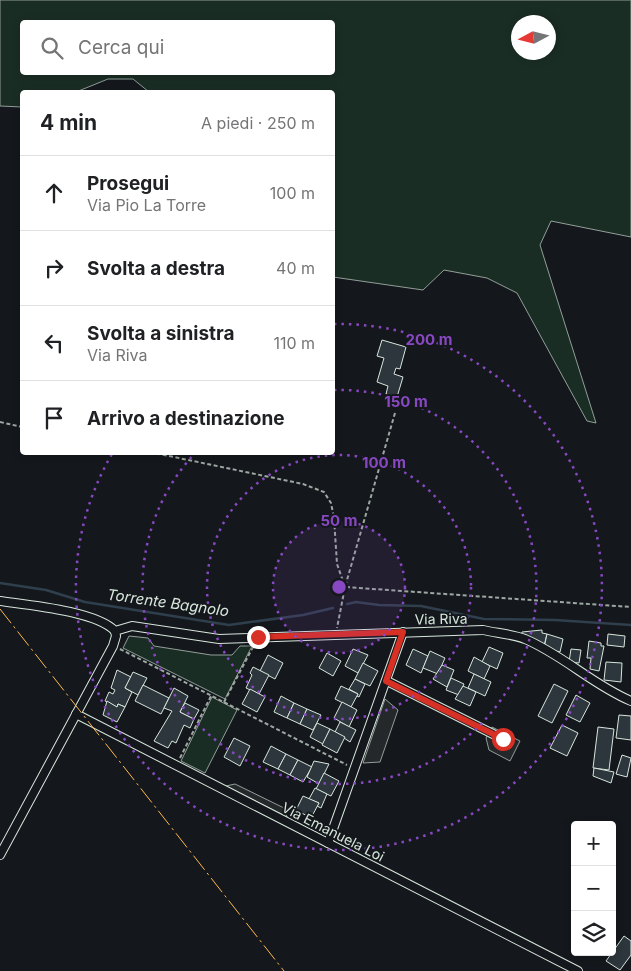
<!DOCTYPE html>
<html lang="it">
<meta charset="utf-8">
<style>
body{margin:0;font-family:Inter,sans-serif;background:#f6f6f6;color:#202124}
.controls{position:absolute;right:15px;bottom:15px;display:grid;overflow:hidden;border-radius:5px;box-shadow:0 2px 8px #0003}
.controls button{width:45px;height:45px;display:grid;place-items:center;padding:0;border:0;border-bottom:1px solid #e0e0e0;background:#fff;color:#202124;font:25px sans-serif}
.compass{position:absolute;left:511px;top:15px;width:45px;height:45px;border-radius:50%;background:#fff;box-shadow:0 2px 8px #0003;rotate:263deg}
.stop{position:absolute;width:15px;height:15px;margin:-11px;border:4px solid #d93025;border-radius:50%;background:#fff}
.stop.end{background:#d93025;border-color:#fff;box-shadow:0 1px 5px #0008}
.list{margin:0;padding:0;list-style:none}
h2{display:flex;justify-content:space-between;align-items:center;height:65px;margin:0;padding:0 20px;font-size:21px}
h2 small{font-size:16px;font-weight:400;color:#757577}
.list li{display:grid;grid-template-columns:32px 1fr auto;gap:15px;align-items:center;box-sizing:border-box;height:75px;padding:0 20px;border-top:1px solid #e0e0e0}
.list b{display:block;font-size:19px;white-space:nowrap}
.list p{margin:0;font-size:16px;white-space:nowrap;color:#757577}
.list em{font-size:16px;font-style:normal;color:#757577}
.icon{flex:none;width:28px;height:28px;fill:none;stroke:currentColor;stroke-width:2;stroke-linecap:round;stroke-linejoin:round}
.map{position:relative;flex:none;width:631px;height:971px;overflow:hidden}
.search{position:absolute;background:#fff;box-shadow:0 2px 8px #0003;left:20px;top:20px;width:315px;height:55px;display:flex;align-items:center;gap:12px;box-sizing:border-box;padding:0 18px;border-radius:5px;color:#757577;font-size:19px}
.panel{position:absolute;background:#fff;box-shadow:0 2px 8px #0003;left:20px;top:90px;width:315px;height:365px;border-radius:5px}
.map>svg:first-child{display:block}
.green{fill:#1a2d24;stroke:#939e99;fill-rule:evenodd}
.parking{fill:#24282b;stroke:#939e99}
.lines{fill:none;stroke-linecap:round;stroke-linejoin:round}
.stream{stroke:#2f3f4d;stroke-width:2.5}
.building{fill:#2c363c;stroke:#d8e6dc}
.street-casing{stroke:#d8e6dc;stroke-width:10}
.path{stroke:#9da8a2;stroke-width:2;stroke-dasharray:4 2.5;stroke-linecap:butt}
.street{stroke:#14181c;stroke-width:8}
.power{stroke:#ffb74d;stroke-width:1;stroke-dasharray:18 4 2.5 4;stroke-linecap:butt}
.route{stroke:#d93025;stroke-width:6}
.ring{fill:none;stroke:#8948c3;stroke-width:2.5;stroke-dasharray:2.5 5}
.labels{text-anchor:middle;stroke-width:4;stroke-linejoin:round;paint-order:stroke}
.street-label{font-size:14px;fill:#d8e6dc;stroke:#14181c}
.water-label{font-size:15px;font-style:italic;fill:#d8e6dc;stroke:#14181c}
.centre{fill:#8948c3;stroke:#14181c;stroke-width:2.5}
.ring-label{font-size:15px;text-anchor:middle;font-weight:bold;fill:#8948c3;stroke:#14181c;stroke-width:4;stroke-linejoin:round;paint-order:stroke}
</style>
<div class="map">
<svg width="631" height="971" viewBox="0 0 631 971">
<rect width="100%" height="100%" fill="#14181c"/>
<g class="green">
<path d="M0,0H631V237L551,221L540,245L596,423L587,421L517,293L487,278L444,270L423,290L333,277L332,92H149L133,79H108L76,92H22V107L0,106ZM22,22H332V72H22ZM518,22H548V52H518Z"/>
<path d="M129,636L148,638L154,646L211,655H232L240,646H252L225,699L123,648Z"/>
<path d="M212,697L237,710L205,773L181,761Z"/>
</g>
<g class="parking">
<path d="M385,699L398,710L380,762L363,763Z"/>
<path d="M492,727L520,741L510,761L489,750L486,738Z"/>
<path d="M235,784L284,808L287,817L226,786Z"/>
</g>
<g class="lines">
<g class="stream">
<path d="M0,583L46,590L85,602L229,625L303,615L333,608"/>
<path d="M347,604L356,602L379,605L421,606L484,619L555,620L631,625"/>
</g>
</g>
<g class="building">
<path d="M382,340L406,347L400,369L396,368L394,374L403,377L397,397L386,394L388,386L377,382L384,358L377,356Z"/>
<path d="M542,630V633L547,634L544,646L521,636L522,632Z"/>
<path d="M547,634L563,639L560,652L544,648Z"/>
<path d="M608,634L625,636L624,647L607,645Z"/>
<path d="M589,641L601,643V646H604L599,671L590,669L591,658H587Z"/>
<path d="M489,647L503,653L497,669L482,662Z"/>
<path d="M353,649L368,655L358,673L345,666Z"/>
<path d="M413,649L428,656L421,673L406,665Z"/>
<path d="M571,649L581,650L579,663L569,662Z"/>
<path d="M430,651L445,658L438,674L423,668Z"/>
<path d="M327,653L341,661L333,676L319,668Z"/>
<path d="M268,655L283,663L275,679L260,671Z"/>
<path d="M474,657L490,666L484,679L468,671Z"/>
<path d="M606,662L622,663L621,682L604,680Z"/>
<path d="M363,663L378,671L370,686L355,679Z"/>
<path d="M442,665L454,670L447,687L433,679Z"/>
<path d="M253,667L269,675L259,694L246,688L252,675L250,673Z"/>
<path d="M117,670L131,677L125,688L132,692L125,707L118,704L117,707L105,701L109,692L113,694L115,690L111,688Z"/>
<path d="M133,672L147,678L138,695L125,688Z"/>
<path d="M474,674L491,682L485,696L468,688Z"/>
<path d="M451,678L464,684L459,695L446,690Z"/>
<path d="M355,679L365,684L359,697L357,696L358,694L349,689Z"/>
<path d="M554,684L568,691L552,723L538,716Z"/>
<path d="M143,685L169,698L161,714L135,701Z"/>
<path d="M341,686L358,694L351,707L335,699Z"/>
<path d="M463,686L476,692L470,706L455,699Z"/>
<path d="M174,688L188,696L180,712L194,719L190,728L184,725L176,743L172,741L168,748L154,741L172,711L164,708Z"/>
<path d="M250,689L265,697L257,712L242,704Z"/>
<path d="M576,695L590,703L580,722L566,715Z"/>
<path d="M281,696L294,703L287,718L274,712Z"/>
<path d="M107,701L117,707L118,704L125,707L117,722L103,715Z"/>
<path d="M342,702L357,710L349,727L334,718Z"/>
<path d="M185,703L199,710L194,719L180,712Z"/>
<path d="M294,703L307,709L300,724L287,718Z"/>
<path d="M307,709L321,715L313,730L300,724Z"/>
<path d="M619,715L631,716V740L616,738Z"/>
<path d="M340,722L356,730L350,742L335,732Z"/>
<path d="M317,723L330,729L323,744L310,737Z"/>
<path d="M562,725L578,733L567,756L550,748Z"/>
<path d="M598,727L614,729L609,770L593,768Z"/>
<path d="M330,729L345,737L337,753L322,745Z"/>
<path d="M234,738L250,746L240,766L224,757Z"/>
<path d="M271,746L286,754L278,769L263,762Z"/>
<path d="M286,754L298,760L290,775L278,769Z"/>
<path d="M622,755L631,758L627,777L616,774Z"/>
<path d="M298,760L312,767L303,782L290,775Z"/>
<path d="M314,761L329,764L319,784L307,777Z"/>
<path d="M594,768L614,772L611,783L593,776Z"/>
<path d="M324,773L339,781L331,796L316,789Z"/>
<path d="M315,788L327,794L321,808L317,806L319,803L309,799Z"/>
<path d="M303,796L319,803L311,818L296,810Z"/>
<path d="M624,936L631,941V955L620,970L606,961Z"/>
</g>
<g class="lines">
<defs>
<g id="street">
<path d="M0,601C28,605 96,611 115,631"/>
<path d="M115,631L132,626L219,639L483,630C496,633 512,634 525,639C563,655 593,685 631,701"/>
<path d="M387,681L503,739"/>
<path d="M76,714L578,971"/>
<path d="M328,843L403,632"/>
<path d="M0,855L113,646L116,636L115,631"/>
</g>
</defs>
<use href="#street" class="street-casing"/>
<g class="path">
<path d="M395,413L345,587L631,607"/>
<path d="M0,422L22,427"/>
<path d="M150,452L303,484L324,492L331,503L334,518L337,564L345,587L337,628"/>
<path d="M120,649L347,765"/>
<path d="M224,702L253,647"/>
<path d="M180,758L211,696"/>
</g>
<use href="#street" class="street"/>
<path class="power" d="M0,609L284,971"/>
</g>
<g class="lines">
<path class="route" d="M258,637L403,632L386,681L503,739"/>
</g>
<circle cx="339" cy="587" r="66" fill="#8948c3" fill-opacity=".12"/>
<g class="ring">
<circle cx="339" cy="587" r="66"/>
<circle cx="339" cy="587" r="132"/>
<path d="M334 390A197 197 0 1 1 195 453"/>
<path d="M334 324A263 263 0 1 1 112 454"/>
</g>
<g class="labels">
<g class="street-label">
<text transform="translate(441 619) rotate(-1)" y="5">Via Riva</text>
<text transform="translate(333 832) rotate(27)" y="5">Via Emanuela Loi</text>
</g>
<g class="water-label">
<text transform="translate(168 603) rotate(8)" y="5">Torrente Bagnolo</text>
</g>
</g>
<circle cx="339" cy="587" r="8" class="centre"/>
<g class="ring-label">
<text x="429" y="345">200 m</text>
<text x="406" y="407">150 m</text>
<text x="384" y="468">100 m</text>
<text x="339" y="526">50 m</text>
</g>
</svg>
<div class="controls">
<button>+</button>
<button>−</button>
<button><svg class="icon" aria-label="layers" viewBox="0 0 24 24"><path d="M12 4l9 5-9 5-9-5zM3 14l9 5 9-5"/></svg></button>
</div>
<svg class="compass" viewBox="-18 -18 36 36"><path d="M0-13l5 13h-10z" fill="#e53935"/><path d="M0 13l5-13h-10z" fill="#757577"/></svg>
<div class="stop" style="left:503px;top:739px"></div>
<div class="stop end" style="left:258px;top:637px"></div>
<div class="search"><svg class="icon" aria-label="search" viewBox="0 0 24 24"><circle cx="10" cy="10" r="6"/><path d="M15 15l6 6"/></svg>Cerca qui</div>
<section class="panel">
<h2>4 min<small>A piedi · 250 m</small></h2>
<ul class="list">
<li><svg class="icon" aria-label="ahead" viewBox="0 0 24 24"><path d="M12 20V5M6 11l6-6 6 6"/></svg><div><b>Prosegui</b><p>Via Pio La Torre</p></div><em>100 m</em></li>
<li><svg class="icon" aria-label="right" viewBox="0 0 24 24"><path d="M7 20v-9h11M14 6l5 5-5 5"/></svg><div><b>Svolta a destra</b></div><em>40 m</em></li>
<li><svg class="icon" aria-label="left" viewBox="0 0 24 24"><path d="M17 20v-9H6M10 6l-5 5 5 5"/></svg><div><b>Svolta a sinistra</b><p>Via Riva</p></div><em>110 m</em></li>
<li><svg class="icon" aria-label="arrive" viewBox="0 0 24 24"><path d="M6 21V4h12l-3 4 3 4H6"/></svg><div><b>Arrivo a destinazione</b></div></li>
</ul>
</section>
</div>
